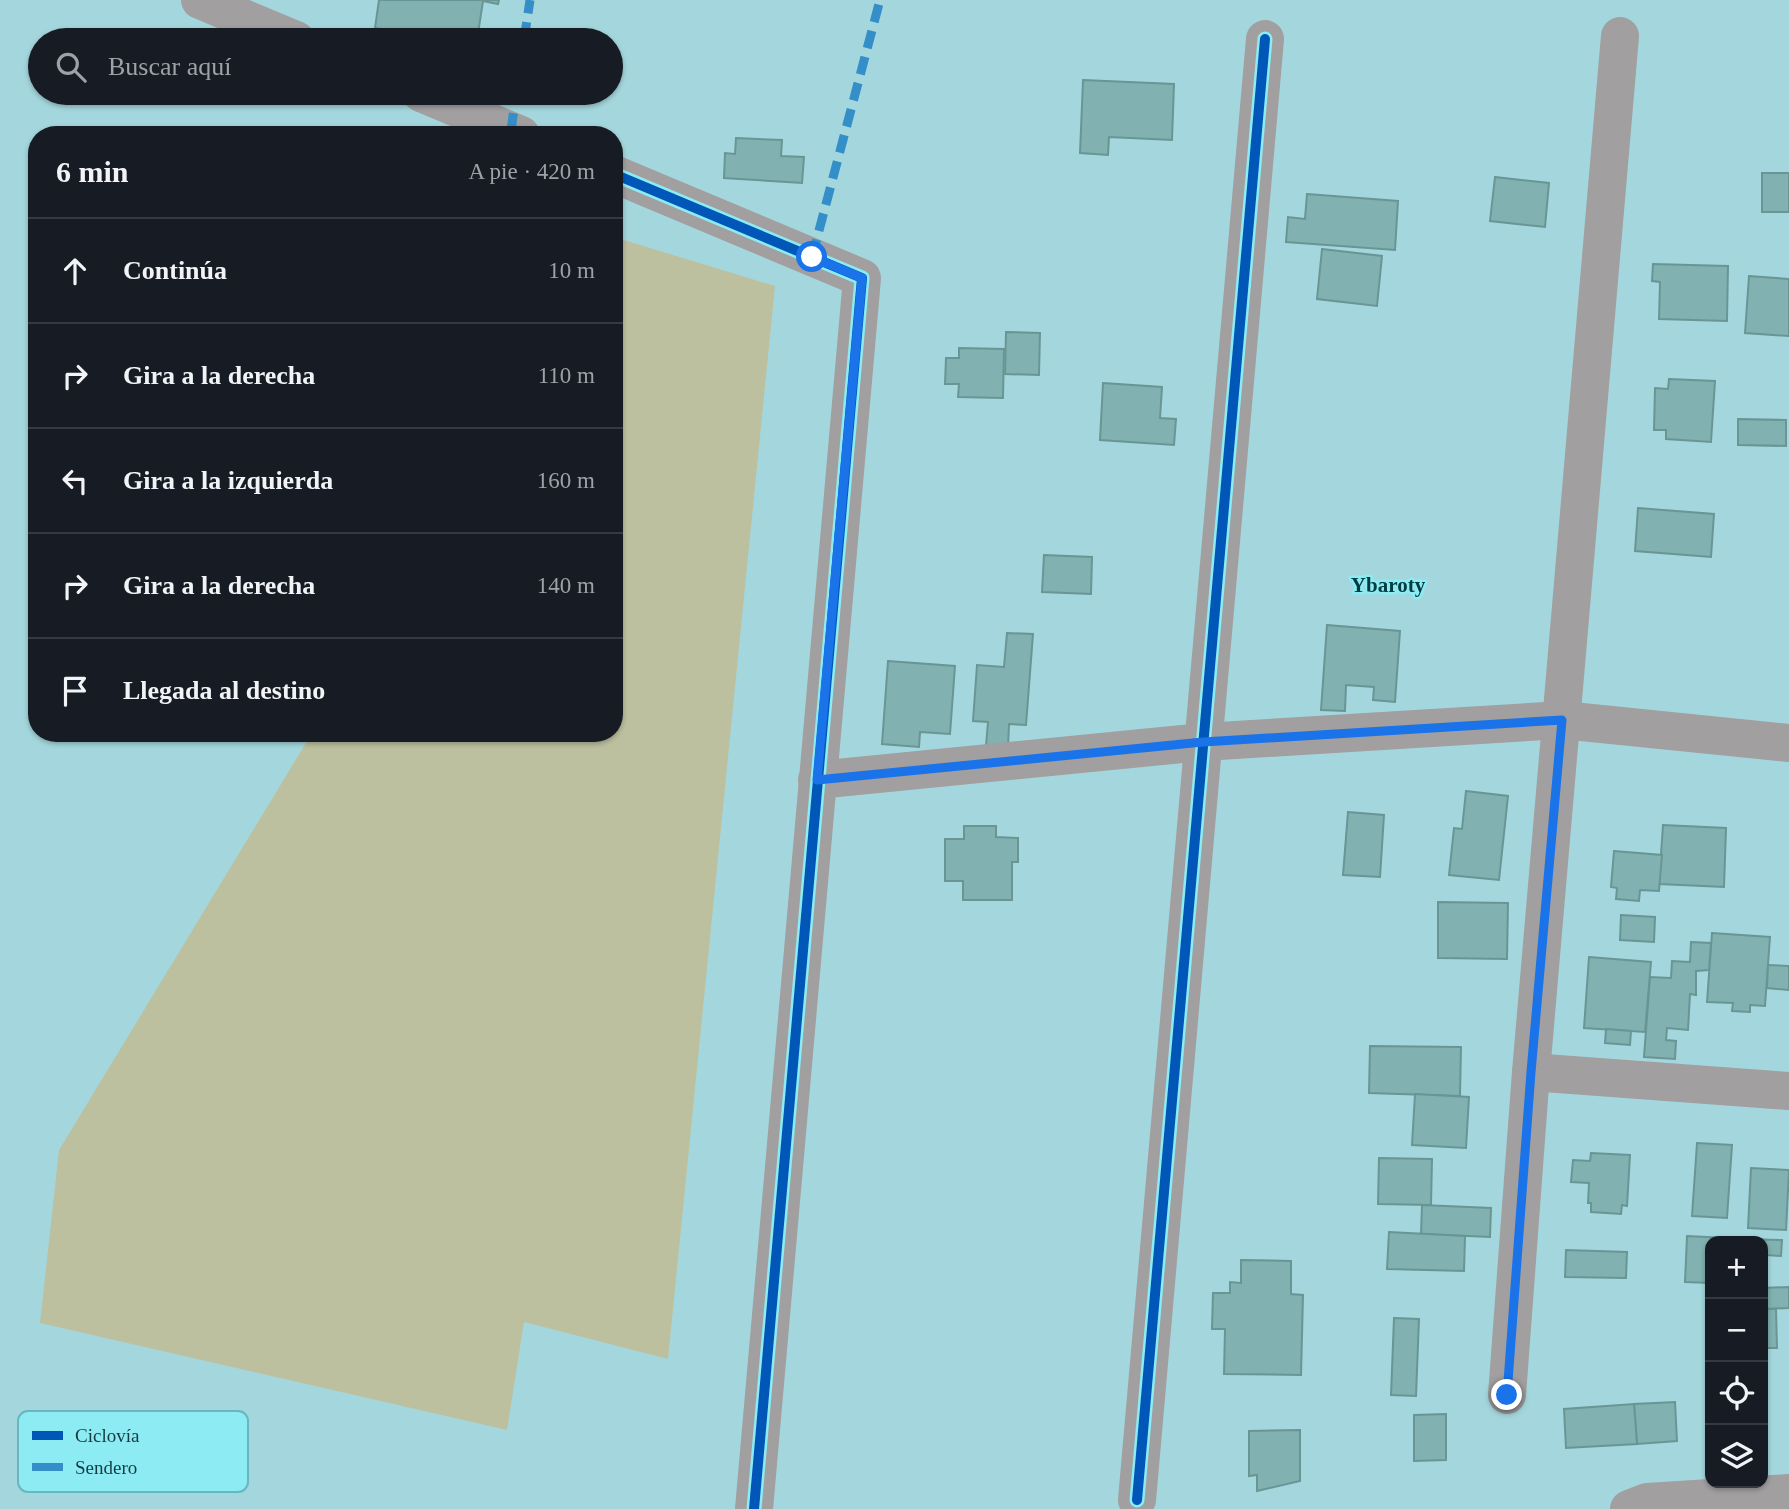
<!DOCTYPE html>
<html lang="es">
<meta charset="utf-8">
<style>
body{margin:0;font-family:Georgia,serif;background:#242831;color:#f1f3f6}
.controls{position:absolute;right:21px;bottom:21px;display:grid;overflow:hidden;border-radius:14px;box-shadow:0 2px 5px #0004}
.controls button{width:63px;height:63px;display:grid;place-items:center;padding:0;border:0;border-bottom:2px solid #363941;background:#171b24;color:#f1f3f6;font:35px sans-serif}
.stop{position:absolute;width:21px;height:21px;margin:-16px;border:5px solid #1a73e8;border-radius:50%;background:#fff}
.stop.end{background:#1a73e8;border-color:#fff;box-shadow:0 2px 7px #0008}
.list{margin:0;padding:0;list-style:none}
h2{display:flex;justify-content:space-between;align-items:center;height:91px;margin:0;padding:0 28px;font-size:30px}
h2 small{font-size:23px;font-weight:400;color:#9ea1a6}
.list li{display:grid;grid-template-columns:46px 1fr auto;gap:21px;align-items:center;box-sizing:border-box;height:105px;padding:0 28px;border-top:2px solid #363941}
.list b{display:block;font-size:26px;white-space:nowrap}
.list em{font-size:23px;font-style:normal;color:#9ea1a6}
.icon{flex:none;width:38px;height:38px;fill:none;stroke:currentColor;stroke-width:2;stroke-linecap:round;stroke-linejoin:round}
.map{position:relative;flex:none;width:1789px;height:1509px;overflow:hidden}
.search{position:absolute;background:#171b24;box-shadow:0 2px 5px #0004;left:28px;top:28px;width:595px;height:77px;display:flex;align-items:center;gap:18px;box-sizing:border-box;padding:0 24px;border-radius:38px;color:#9ea1a6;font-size:26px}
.panel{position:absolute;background:#171b24;box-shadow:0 2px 5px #0004;left:28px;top:126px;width:595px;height:616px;border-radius:28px}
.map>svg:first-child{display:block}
.green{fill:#bcc09f}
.building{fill:#81b1b1;stroke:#6a9595;stroke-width:2}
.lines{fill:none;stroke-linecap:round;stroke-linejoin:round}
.minor{stroke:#a19f9f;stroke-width:38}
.quiet{stroke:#348ec8;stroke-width:9;stroke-dasharray:18 9;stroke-linecap:butt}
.cycleway-casing{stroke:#8debf4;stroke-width:15}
.cycleway{stroke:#0057b8;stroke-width:10}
.route{stroke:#1a73e8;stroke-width:9}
.labels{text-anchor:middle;stroke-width:5;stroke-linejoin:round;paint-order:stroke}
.neighbourhood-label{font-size:21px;font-weight:bold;fill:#043c41;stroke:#8debf4}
.key{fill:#8debf4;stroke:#69b6be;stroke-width:2}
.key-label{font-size:19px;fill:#143c40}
</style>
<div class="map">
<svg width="1789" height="1509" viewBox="0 0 1789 1509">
<rect width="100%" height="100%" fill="#a4d7dd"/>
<path class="green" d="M614,237L775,286L668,1359L524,1322L507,1430L40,1323L59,1150L312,733H614Z"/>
<g class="building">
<path d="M379,0H499L498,4L483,1L477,40H459L375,28Z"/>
<path d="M1083,80L1174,84L1172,140L1109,137L1108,155L1080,153Z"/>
<path d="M736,138L782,140L781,156L804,157L802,183L724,178L725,153L735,154Z"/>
<rect x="1762" y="173" width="27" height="39"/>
<path d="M1495,177L1549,183L1545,227L1490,221Z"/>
<path d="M1307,194L1398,201L1395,250L1286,242L1288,217L1305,219Z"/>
<path d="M1322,249L1382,256L1377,306L1317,299Z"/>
<path d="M1653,264L1728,266L1727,321L1659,319L1660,282L1652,281Z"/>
<path d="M1749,276L1789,279V336L1745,333Z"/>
<path d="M1006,332L1040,333L1039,375L1005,374Z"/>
<path d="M959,348L1004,349L1003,398L958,397L959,384H945L946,358H959Z"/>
<path d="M1669,379L1715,381L1711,442L1666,439V430H1654L1655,388L1668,389Z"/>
<path d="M1103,383L1162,387L1160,418L1176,419L1174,445L1100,440Z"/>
<path d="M1738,419L1786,420V446L1738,445Z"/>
<path d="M1638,508L1714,514L1711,557L1635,551Z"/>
<path d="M1044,555L1092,557L1091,594L1042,592Z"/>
<path d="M1327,625L1400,631L1395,702L1373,700L1374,687L1346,685L1345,711L1321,710Z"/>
<path d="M1007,633L1033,634L1026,725L1009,724L1008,748L986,746L988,722L973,721L977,665L1004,667Z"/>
<path d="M888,661L955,666L950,734L920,732L919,747L882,744Z"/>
<path d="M1466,791L1508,796L1499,880L1449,875L1454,828L1462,829Z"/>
<path d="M1348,812L1384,815L1380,877L1343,875Z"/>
<path d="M1663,825L1726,828L1724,887L1659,884Z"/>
<path d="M964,826H996V837L1018,838V862H1012V900H963V881H945V839H964Z"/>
<path d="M1614,851L1662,855L1659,891L1640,890L1639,901L1616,899L1617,888L1611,887Z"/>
<path d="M1438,902L1508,903L1507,959L1438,958Z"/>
<path d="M1621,915L1655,917L1654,942L1620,940Z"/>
<path d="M1712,933L1770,937L1765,1006L1750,1005V1012L1732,1011L1733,1003L1707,1002Z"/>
<path d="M1691,942L1711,943L1709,970L1696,971V995L1690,994L1688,1030L1667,1028L1666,1040L1676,1041L1675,1059L1644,1057L1650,977L1671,978L1672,961L1690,962Z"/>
<path d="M1589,957L1651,962L1645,1032L1584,1028Z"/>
<path d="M1768,965L1789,966V990L1767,988Z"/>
<path d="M1606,1029L1631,1031L1630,1045L1605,1043Z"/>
<path d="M1370,1046L1461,1047L1460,1096L1369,1093Z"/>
<path d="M1415,1094L1469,1097L1466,1148L1412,1145Z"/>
<path d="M1697,1143L1732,1145L1727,1218L1692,1216Z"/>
<path d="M1591,1153L1630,1155L1627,1206L1622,1205L1621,1214L1591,1212V1203H1588L1589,1183L1571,1182L1573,1160L1590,1161Z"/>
<path d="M1379,1158L1432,1159L1431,1205L1378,1204Z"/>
<path d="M1751,1168L1789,1170L1786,1230L1748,1228Z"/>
<path d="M1422,1205L1491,1208L1490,1237L1421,1234Z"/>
<path d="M1389,1232L1465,1236L1464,1271L1387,1269Z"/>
<path d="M1687,1236L1746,1239L1745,1241H1710V1283L1685,1282Z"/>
<path d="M1746,1239L1782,1240L1781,1256L1766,1255L1765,1286H1763V1241H1745Z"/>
<path d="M1566,1250L1627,1252L1626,1278L1565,1277Z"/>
<path d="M1241,1260L1291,1261V1294L1303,1295L1301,1375L1224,1374L1225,1329H1212L1213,1293H1230V1282L1241,1283Z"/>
<path d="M1789,1287V1308L1763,1309V1288Z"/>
<path d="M1763,1309H1776L1777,1348H1763Z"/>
<path d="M1394,1318L1419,1319L1416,1396L1391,1395Z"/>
<path d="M1675,1402L1677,1441L1637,1444L1634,1404Z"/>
<path d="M1634,1404L1637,1444L1566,1448L1564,1409Z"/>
<path d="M1446,1414V1460L1414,1461V1415Z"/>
<path d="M1300,1430V1481L1257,1491V1475L1249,1476V1431Z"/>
</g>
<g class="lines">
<g class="minor">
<path d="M200,0L296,40"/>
<path d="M421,93L521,135"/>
<path d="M614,174L862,278L754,1509"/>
<path d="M817,780L1203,742L1562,720L1789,743"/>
<path d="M1531,1072L1789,1091"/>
<path d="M1507,1395L1531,1072L1620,36"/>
<path d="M1137,1500L1265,39"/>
<path d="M1629,1509L1647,1502L1789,1493"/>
</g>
<g class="quiet">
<path d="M524,40L530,0"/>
<path d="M511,131L516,93"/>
<path d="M812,257L880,0"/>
</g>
<defs>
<g id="cycleway">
<path d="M614,174L862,278L754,1509"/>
<path d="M1137,1500L1265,39"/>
</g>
</defs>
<use href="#cycleway" class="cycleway-casing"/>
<use href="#cycleway" class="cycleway"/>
</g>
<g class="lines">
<path class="route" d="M812,257L862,278L817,780L1203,742L1562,720L1531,1072L1507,1395"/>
</g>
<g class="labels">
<g class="neighbourhood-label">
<text x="1388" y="592">Ybaroty</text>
</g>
</g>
<rect x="18" y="1411" width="230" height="81" rx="10" class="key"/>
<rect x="32" y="1431" width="31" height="9" fill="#0057b8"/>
<rect x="32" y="1463" width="31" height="8" fill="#348ec8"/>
<g class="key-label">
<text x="75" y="1442">Ciclovía</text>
<text x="75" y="1474">Sendero</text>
</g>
</svg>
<div class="controls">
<button>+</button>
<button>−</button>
<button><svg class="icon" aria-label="locate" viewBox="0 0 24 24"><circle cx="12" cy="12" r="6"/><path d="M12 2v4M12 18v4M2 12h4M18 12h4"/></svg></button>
<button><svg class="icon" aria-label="layers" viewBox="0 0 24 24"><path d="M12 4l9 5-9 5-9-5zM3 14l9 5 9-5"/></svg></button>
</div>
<div class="stop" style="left:812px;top:257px"></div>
<div class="stop end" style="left:1507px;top:1395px"></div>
<div class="search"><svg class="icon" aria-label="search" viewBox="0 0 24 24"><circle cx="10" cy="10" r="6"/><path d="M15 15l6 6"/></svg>Buscar aquí</div>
<section class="panel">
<h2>6 min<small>A pie · 420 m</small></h2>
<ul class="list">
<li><svg class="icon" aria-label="ahead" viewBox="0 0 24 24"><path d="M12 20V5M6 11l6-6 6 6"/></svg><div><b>Continúa</b></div><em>10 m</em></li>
<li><svg class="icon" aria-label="right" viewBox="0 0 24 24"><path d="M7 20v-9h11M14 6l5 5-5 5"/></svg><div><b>Gira a la derecha</b></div><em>110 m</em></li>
<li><svg class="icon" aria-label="left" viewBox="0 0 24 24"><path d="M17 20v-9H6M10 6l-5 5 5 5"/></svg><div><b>Gira a la izquierda</b></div><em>160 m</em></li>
<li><svg class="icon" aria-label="right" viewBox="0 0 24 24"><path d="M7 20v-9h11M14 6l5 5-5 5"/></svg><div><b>Gira a la derecha</b></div><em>140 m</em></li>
<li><svg class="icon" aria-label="arrive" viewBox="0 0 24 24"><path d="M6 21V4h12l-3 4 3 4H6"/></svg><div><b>Llegada al destino</b></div></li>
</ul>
</section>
</div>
